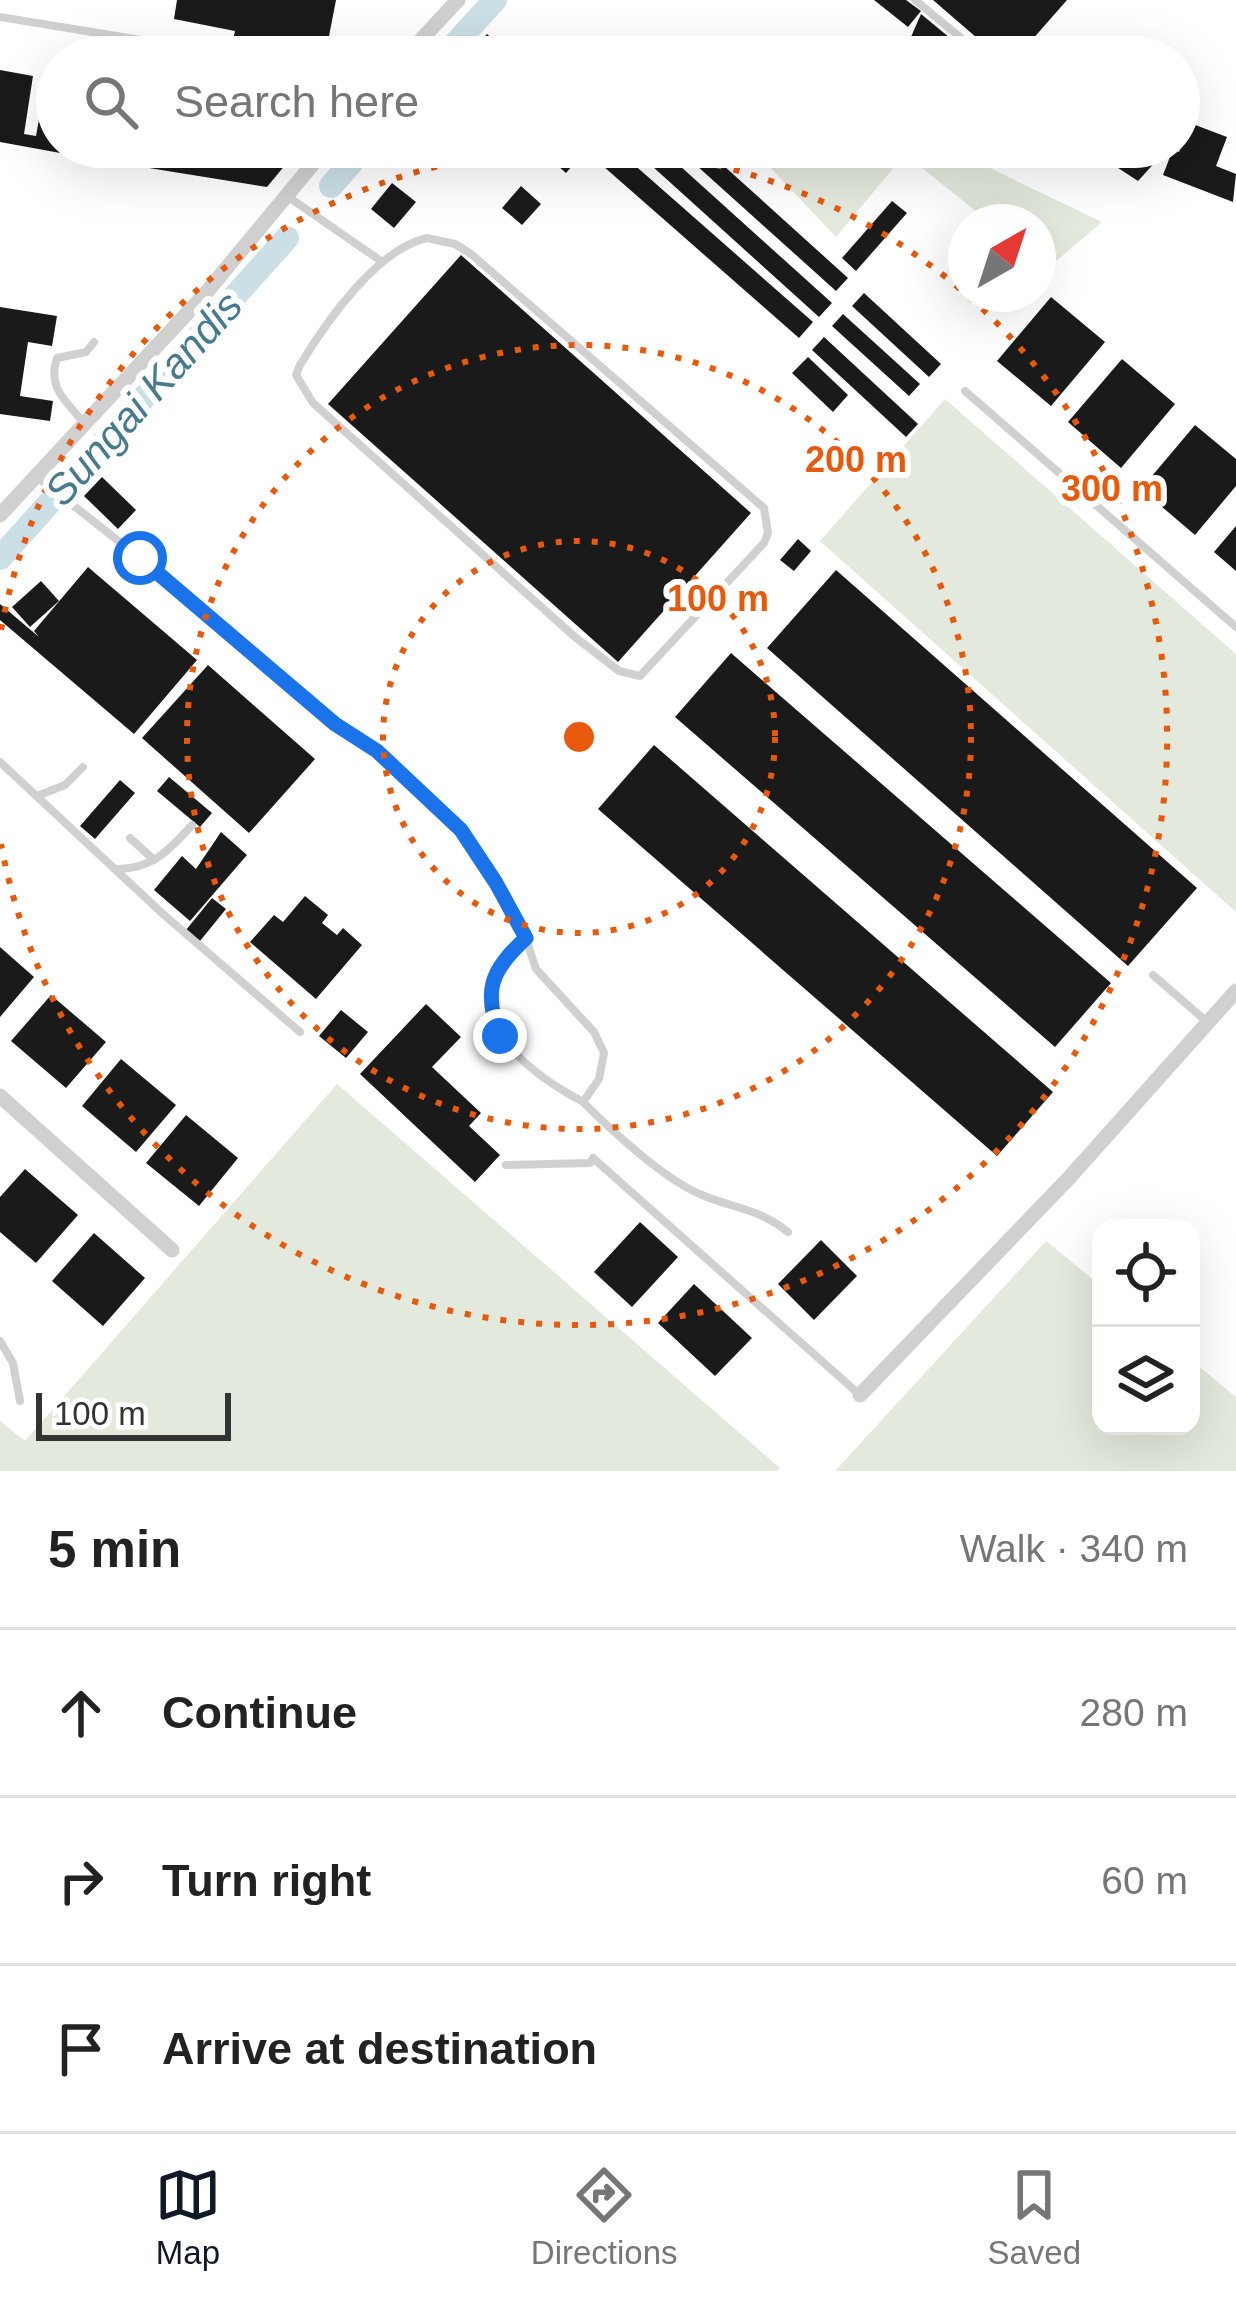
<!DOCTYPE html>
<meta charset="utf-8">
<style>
body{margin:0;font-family:Arial,sans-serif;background:#f2f2f2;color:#222}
.controls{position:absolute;right:36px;bottom:36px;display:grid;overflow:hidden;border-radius:24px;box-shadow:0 12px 48px #0002}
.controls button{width:108px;height:108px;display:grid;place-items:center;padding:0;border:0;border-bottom:3px solid #e0e0e0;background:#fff;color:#222;font:60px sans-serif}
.compass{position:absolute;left:948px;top:204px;width:108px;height:108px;border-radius:50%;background:#fff;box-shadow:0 12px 48px #0002;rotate:39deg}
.scale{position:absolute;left:36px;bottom:30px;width:195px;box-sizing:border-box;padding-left:12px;border:6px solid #333;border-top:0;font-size:33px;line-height:42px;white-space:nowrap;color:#333;-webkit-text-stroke:9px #fff;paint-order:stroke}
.stop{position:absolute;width:36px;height:36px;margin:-27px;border:9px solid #1a73e8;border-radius:50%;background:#fff}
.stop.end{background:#1a73e8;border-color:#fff;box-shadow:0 3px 12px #0008}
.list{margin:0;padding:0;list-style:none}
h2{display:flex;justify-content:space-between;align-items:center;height:156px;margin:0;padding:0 48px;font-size:51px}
h2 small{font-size:39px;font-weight:400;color:#767676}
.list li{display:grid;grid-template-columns:78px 1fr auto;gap:36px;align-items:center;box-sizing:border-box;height:168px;padding:0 48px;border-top:3px solid #e0e0e0}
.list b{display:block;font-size:45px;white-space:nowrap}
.list em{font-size:39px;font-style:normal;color:#767676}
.icon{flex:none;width:66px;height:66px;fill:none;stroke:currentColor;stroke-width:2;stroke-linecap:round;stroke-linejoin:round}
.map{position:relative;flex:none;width:1236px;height:1471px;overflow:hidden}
.search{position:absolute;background:#fff;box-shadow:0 12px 48px #0002;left:36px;right:36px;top:36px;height:132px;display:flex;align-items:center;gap:30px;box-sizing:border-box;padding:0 42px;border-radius:66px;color:#767676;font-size:45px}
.sheet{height:660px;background:#fff}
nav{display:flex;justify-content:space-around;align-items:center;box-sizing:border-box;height:168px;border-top:3px solid #e0e0e0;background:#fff;font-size:33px;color:#767676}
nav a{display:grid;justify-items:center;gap:6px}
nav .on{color:#111827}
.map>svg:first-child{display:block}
.green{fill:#e3e9dd}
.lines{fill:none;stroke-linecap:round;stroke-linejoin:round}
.river{stroke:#cbdfe7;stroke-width:24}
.building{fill:#1a1a1a}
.lane{stroke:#d0d0d0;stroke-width:8}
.street{stroke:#d0d0d0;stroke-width:15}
.route{stroke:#1a73e8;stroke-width:15}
.ring{fill:none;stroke:#e8590c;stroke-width:6;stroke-dasharray:6 12}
.labels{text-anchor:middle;stroke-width:12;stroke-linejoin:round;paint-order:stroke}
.water-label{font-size:42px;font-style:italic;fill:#467a8f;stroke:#fff}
.centre{fill:#e8590c;stroke:#fff;stroke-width:6}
.ring-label{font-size:36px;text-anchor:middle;font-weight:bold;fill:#e8590c;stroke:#fff;stroke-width:12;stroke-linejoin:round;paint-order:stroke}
</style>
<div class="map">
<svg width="1236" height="1471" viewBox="0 0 1236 1471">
<rect width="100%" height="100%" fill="#fff"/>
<g class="green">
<path d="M751,147H946L1102,222L1047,269L1038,262V222H989L905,154L836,237Z"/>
<path d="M945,399L1236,654V912L820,541Z"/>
<path d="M337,1084L780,1468L778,1471H0V1421L25,1441Z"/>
<path d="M1046,1241L1101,1286V1426H1191V1360L1236,1397V1471H835Z"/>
</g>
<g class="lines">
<g class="river">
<path d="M443,57L495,0"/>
<path d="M331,186L365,147"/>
<path d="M0,558L287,238"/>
</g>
</g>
<g class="building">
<path d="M177,0H336L325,57L233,40L235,31L174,19Z"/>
<path d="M874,0H906L921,11L908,27Z"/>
<path d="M933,0H1067L1017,57H999Z"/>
<path d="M921,14L973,57H913L904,53Z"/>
<path d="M487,34L513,57H456L471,41L477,46Z"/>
<path d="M0,70L33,76L24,134L36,136L47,75L57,77V147H141L137,167L0,142Z"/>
<path d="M1190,123L1227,137L1216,166L1236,174L1233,202L1163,175L1173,149L1179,152Z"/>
<path d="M153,147H300L267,187L149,168Z"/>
<path d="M536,147H565L578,159L566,173Z"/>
<path d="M606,147H614L813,322L799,338L595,159Z"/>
<path d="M631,147H659L832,303L819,317Z"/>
<path d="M676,147H703L848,278L836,291Z"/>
<path d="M1086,147H1169L1138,181Z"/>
<path d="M392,183L416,202L394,228L371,209Z"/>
<path d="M521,186L541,204L522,225L502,208Z"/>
<path d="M892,201L907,213L856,271L842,258Z"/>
<path d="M461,255L751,513L618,662L328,404Z"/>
<path d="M864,293L941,364L929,377L852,306Z"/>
<path d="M1051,297L1105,342L1051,406L997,361Z"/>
<path d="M0,307L57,316L52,346L28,342L20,396L53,401L50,421L0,414Z"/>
<path d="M843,314L920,384L909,396L832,326Z"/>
<path d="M824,337L918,424L906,437L812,350Z"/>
<path d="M808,357L848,395L833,412L792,373Z"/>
<path d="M1122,359L1175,404L1121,468L1068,422Z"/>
<path d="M1195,425L1236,459V486L1195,535L1141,489Z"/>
<path d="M102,477L136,510L118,529L84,496Z"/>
<path d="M1236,526V571L1214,552Z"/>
<path d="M798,539L811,551L794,571L780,560Z"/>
<path d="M88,567L197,660L134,734L0,620V604L39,637L34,631Z"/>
<path d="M836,570L1197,888L1128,966L767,648Z"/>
<path d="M41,581L59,601L30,627L12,607Z"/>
<path d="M731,653L1111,983L1055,1047L675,717Z"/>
<path d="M208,665L315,759L249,833L142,738Z"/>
<path d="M654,745L1053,1092L997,1156L598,809Z"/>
<path d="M169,777L212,813L200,827L157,791Z"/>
<path d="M120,780L135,793L95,839L80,826Z"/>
<path d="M221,832L247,855L190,921L154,890L182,856L196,869Z"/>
<path d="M305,896L328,915L322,923L337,935L343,928L362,945L316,999L250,942L274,915L283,922Z"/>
<path d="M212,898L226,909L200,941L186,930Z"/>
<path d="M0,947L34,977L0,1017Z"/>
<path d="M51,995L106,1042L66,1088L11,1041Z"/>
<path d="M426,1004L461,1037L432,1067L481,1113L469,1126L500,1155L475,1182L360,1074Z"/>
<path d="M341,1010L368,1032L346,1058L319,1036Z"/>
<path d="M121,1059L176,1105L136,1152L82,1106Z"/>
<path d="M186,1115L238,1158L199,1206L146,1163Z"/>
<path d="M25,1169L78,1215L36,1263L0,1232V1197Z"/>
<path d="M640,1222L678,1257L632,1307L594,1272Z"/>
<path d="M94,1233L145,1278L103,1326L52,1281Z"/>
<path d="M821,1240L857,1276L814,1320L778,1284Z"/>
<path d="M694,1284L752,1338L715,1376L658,1323Z"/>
</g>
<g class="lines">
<g class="lane">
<path d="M915,0L984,57"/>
<path d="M0,17L245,57"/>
<path d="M424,39L446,57"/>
<path d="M527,57L537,47"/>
<path d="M574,147L589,159"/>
<path d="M287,196L381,261"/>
<path d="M427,238L455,244L471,254L764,508L768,533L764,543L640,676L619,671L575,637L313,403L296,375L300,365C326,322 377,249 427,238Z"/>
<path d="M965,391L1236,627"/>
<path d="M83,422C65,400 47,387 57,358L86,352L94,342"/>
<path d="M36,476L140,558L335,724L377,750L461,830L497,883L526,939L536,969L594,1032L604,1053L599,1079L583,1102C611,1130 666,1181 702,1195C735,1209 758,1208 788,1232"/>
<path d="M0,762L163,914L300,1032"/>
<path d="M37,796L65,785L83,767"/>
<path d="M130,838L154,860"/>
<path d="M115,869C150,870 169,851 192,825"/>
<path d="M526,939C510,953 487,979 488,1002C490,1045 549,1084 583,1102"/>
<path d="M1153,975L1206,1021"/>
<path d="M506,1165L590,1163L593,1158L860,1395"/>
<path d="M0,1341L13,1363L20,1401"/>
</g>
<g class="street">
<path d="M405,57L458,0"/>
<path d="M0,515L205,294L327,147"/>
<path d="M0,1096L172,1250"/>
<path d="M860,1395L1069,1178L1236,991"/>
</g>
</g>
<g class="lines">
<path class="route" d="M140,558L335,724L377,751L461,830L496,883L526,938C490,971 483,991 500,1036"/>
</g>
<g class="ring">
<circle cx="579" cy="737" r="196"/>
<circle cx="579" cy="737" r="392"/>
<path d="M1 630A588 588 0 1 1 1 844"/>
</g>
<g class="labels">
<g class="water-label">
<text transform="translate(143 398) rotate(-48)" y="15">Sungai Kandis</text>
</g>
</g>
<circle cx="579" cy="737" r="18" class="centre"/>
<g class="ring-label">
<text x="856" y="472">200 m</text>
<text x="1112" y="501">300 m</text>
<text x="718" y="611">100 m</text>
</g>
</svg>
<div class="controls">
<button><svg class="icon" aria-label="locate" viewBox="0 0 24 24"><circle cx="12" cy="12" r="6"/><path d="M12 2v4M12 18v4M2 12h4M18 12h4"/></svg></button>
<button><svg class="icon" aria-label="layers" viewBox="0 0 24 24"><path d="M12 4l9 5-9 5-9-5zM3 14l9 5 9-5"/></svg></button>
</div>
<svg class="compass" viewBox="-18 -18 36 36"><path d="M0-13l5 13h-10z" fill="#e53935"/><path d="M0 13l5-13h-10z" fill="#767676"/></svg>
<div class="scale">100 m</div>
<div class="stop" style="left:140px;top:558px"></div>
<div class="stop end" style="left:500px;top:1036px"></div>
<div class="search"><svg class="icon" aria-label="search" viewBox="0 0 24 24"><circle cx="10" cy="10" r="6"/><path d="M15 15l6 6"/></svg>Search here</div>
</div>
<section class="sheet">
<h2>5 min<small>Walk · 340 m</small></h2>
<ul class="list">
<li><svg class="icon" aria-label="ahead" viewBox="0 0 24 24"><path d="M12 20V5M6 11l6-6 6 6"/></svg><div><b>Continue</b></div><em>280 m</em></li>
<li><svg class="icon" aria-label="right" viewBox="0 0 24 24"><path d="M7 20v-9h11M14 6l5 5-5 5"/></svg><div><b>Turn right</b></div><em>60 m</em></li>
<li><svg class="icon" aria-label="arrive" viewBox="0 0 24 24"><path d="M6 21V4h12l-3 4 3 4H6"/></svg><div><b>Arrive at destination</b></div></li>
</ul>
</section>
<nav>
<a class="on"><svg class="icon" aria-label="map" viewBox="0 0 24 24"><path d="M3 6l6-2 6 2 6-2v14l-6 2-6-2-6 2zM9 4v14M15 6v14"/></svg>Map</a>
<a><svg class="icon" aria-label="directions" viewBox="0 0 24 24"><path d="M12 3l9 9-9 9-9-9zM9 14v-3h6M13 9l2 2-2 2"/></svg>Directions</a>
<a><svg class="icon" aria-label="saved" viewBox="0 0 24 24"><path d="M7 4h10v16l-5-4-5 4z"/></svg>Saved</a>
</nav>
